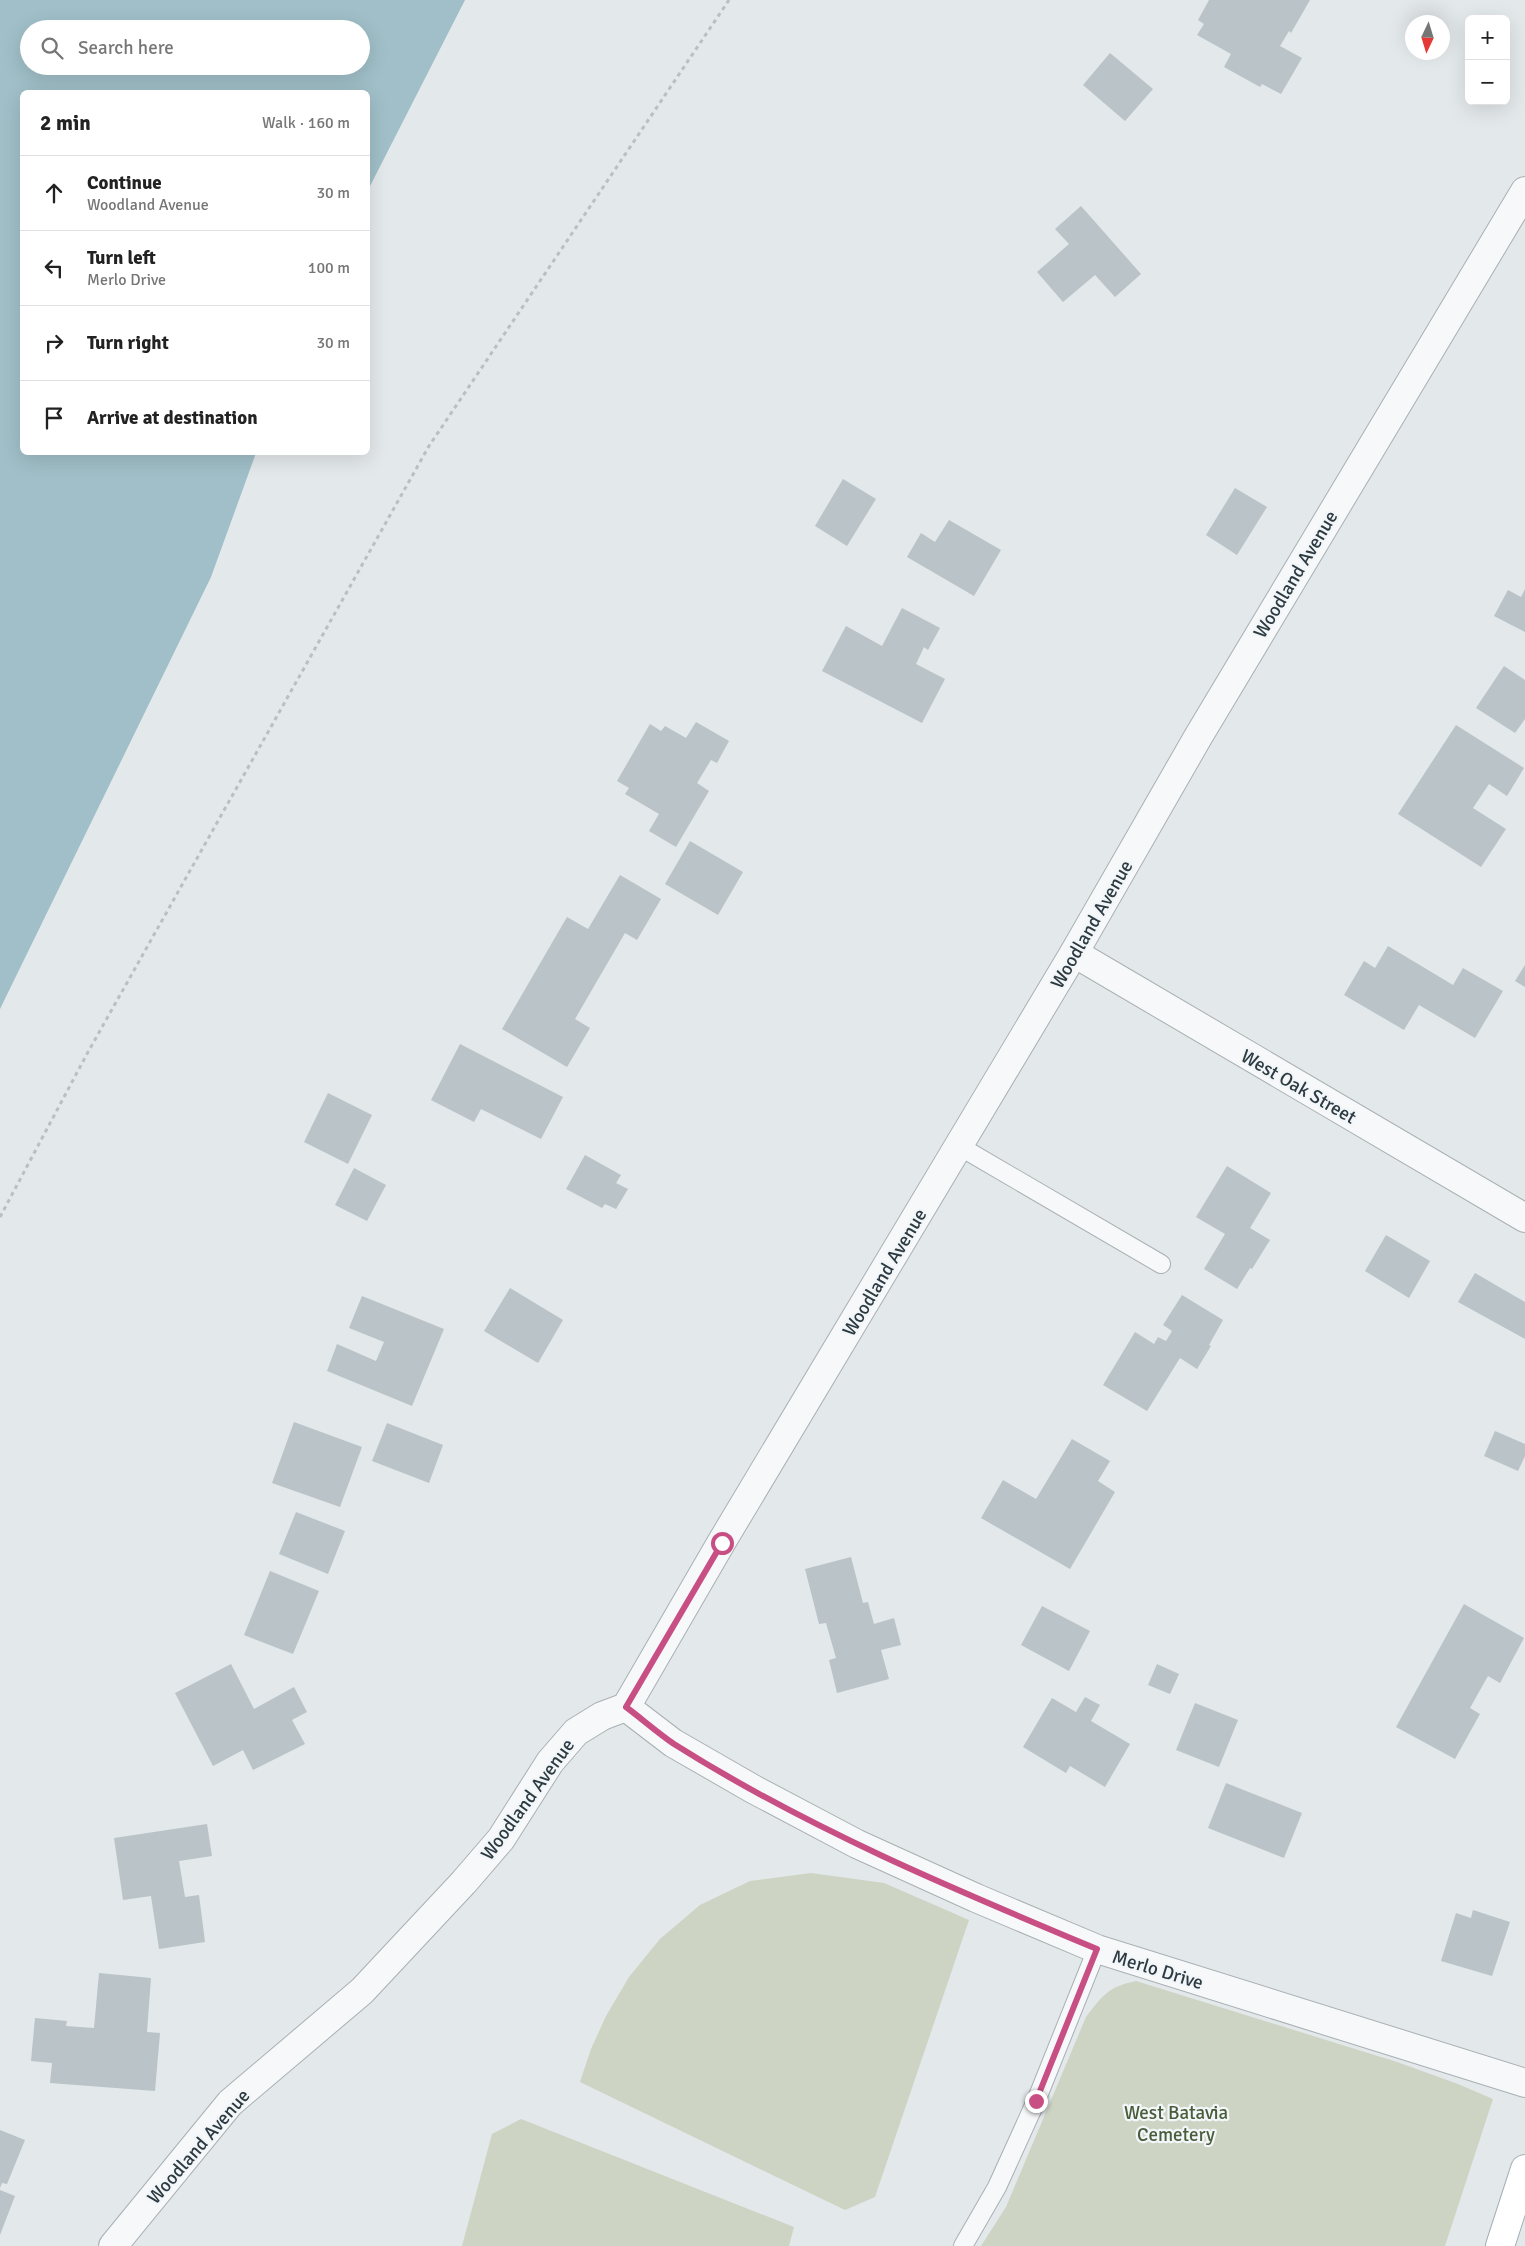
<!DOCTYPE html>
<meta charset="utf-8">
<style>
body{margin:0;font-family:Signika,sans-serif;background:#f6f6f6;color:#222}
.controls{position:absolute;right:15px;top:15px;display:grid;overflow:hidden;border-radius:8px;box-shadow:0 5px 20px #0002}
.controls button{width:45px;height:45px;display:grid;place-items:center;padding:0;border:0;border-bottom:1px solid #e0e0e0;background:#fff;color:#222;font:25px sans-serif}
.compass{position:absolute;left:1405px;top:15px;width:45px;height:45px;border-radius:50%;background:#fff;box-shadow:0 5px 20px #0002;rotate:184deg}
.stop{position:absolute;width:15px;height:15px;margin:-11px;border:4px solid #c84f84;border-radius:50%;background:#fff}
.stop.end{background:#c84f84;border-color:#fff;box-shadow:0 1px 5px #0008}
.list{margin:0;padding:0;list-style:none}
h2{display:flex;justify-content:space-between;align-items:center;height:65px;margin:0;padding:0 20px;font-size:21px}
h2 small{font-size:16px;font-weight:400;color:#767676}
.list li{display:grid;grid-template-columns:32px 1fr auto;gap:15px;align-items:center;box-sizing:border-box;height:75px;padding:0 20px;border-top:1px solid #e0e0e0}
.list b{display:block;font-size:19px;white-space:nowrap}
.list p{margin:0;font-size:16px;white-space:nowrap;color:#767676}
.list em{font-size:16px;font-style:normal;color:#767676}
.icon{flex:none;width:28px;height:28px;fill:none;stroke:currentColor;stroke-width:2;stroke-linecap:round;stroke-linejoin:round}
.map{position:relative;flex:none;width:1525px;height:2246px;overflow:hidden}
.search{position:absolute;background:#fff;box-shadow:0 5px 20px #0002;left:20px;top:20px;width:350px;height:55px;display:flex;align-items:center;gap:12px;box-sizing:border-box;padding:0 18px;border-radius:28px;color:#767676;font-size:19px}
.panel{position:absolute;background:#fff;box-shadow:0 5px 20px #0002;left:20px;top:90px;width:350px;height:365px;border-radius:8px}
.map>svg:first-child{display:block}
.green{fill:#cdd4c4}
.water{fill:#a0bfc8;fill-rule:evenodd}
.building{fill:#bac3c7}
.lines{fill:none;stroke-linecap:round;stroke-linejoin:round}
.service-casing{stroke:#a8b0b4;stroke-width:20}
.minor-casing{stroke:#a8b0b4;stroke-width:30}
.primary-casing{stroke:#a3b0b5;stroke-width:30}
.path{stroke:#b9bfc2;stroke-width:3;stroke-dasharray:4 4;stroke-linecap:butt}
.service{stroke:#f6f8f9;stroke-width:18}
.minor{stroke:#f6f8f9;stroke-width:28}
.primary{stroke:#fff;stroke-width:28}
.route{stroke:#c84f84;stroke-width:6}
.labels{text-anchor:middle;stroke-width:4.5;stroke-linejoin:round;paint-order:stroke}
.street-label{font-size:19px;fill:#2c3a42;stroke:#f3f6f8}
.park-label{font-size:19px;fill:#4a5d3a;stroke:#f3f6f8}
</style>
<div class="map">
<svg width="1525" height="2246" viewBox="0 0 1525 2246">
<rect width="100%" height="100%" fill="#e3e8ea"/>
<g class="green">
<path d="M811,1873L884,1883L969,1920L875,2197L845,2210L580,2082L591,2049L606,2016L629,1977L660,1939L700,1905L750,1881Z"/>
<path d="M1136,1981L1397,2062L1458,2084L1493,2099L1445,2246H981L1006,2207L1086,2017C1103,1995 1108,1987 1136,1981Z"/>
<path d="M521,2119L794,2227L789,2246H462L492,2134Z"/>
</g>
<path class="water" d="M0,0H465L368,190V92H22V452L256,453L211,577L0,1009ZM29,29H361V66H29Z"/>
<g class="building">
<path d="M1209,0H1310L1291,33L1289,31L1280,46L1302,58L1281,94L1262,84L1260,87L1224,67L1231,54L1197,35L1204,24L1198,20Z"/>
<path d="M1110,53L1153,89L1125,121L1083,85Z"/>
<path d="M1081,206L1141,274L1115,297L1095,275L1063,302L1037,272L1069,244L1055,229Z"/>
<path d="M843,479L876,499L847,546L815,526Z"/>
<path d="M1235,488L1267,507L1237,555L1206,535Z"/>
<path d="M949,520L1001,550L974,596L907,557L921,533L935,542Z"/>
<path d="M1525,589V632L1494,616L1508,590L1521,597Z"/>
<path d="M902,608L940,628L928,650L924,647L916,664L945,679L922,723L822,671L846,626L882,646Z"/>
<path d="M1504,666L1525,680V719L1515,733L1476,708Z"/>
<path d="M696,722L729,741L717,763L711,760L697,783L709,791L676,847L649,831L659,814L625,794L629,788L617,781L650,724L661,731L665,726L686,738Z"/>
<path d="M1456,725L1524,768L1507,796L1489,784L1473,808L1506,829L1481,867L1398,814Z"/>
<path d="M690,841L743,872L718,915L665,884Z"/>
<path d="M620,875L661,899L637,940L625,933L575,1019L590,1028L567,1067L502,1029L567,917L588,929Z"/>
<path d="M1388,946L1453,985L1463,968L1503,991L1475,1038L1419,1005L1404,1030L1344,995L1364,961L1375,968Z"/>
<path d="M1525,965V987L1515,981Z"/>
<path d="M460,1044L563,1097L541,1139L481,1109L474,1122L431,1100Z"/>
<path d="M328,1093L372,1115L348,1164L304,1142Z"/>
<path d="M585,1155L621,1175L616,1183L628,1189L616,1209L605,1204L602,1208L566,1189Z"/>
<path d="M1227,1166L1271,1193L1250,1228L1270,1240L1252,1269L1250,1268L1237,1289L1204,1269L1225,1234L1196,1217Z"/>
<path d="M354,1168L386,1185L367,1221L335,1205Z"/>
<path d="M1386,1235L1430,1261L1409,1298L1365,1271Z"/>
<path d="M1475,1273L1525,1302V1339L1458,1302Z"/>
<path d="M510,1288L563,1320L538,1363L484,1331Z"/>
<path d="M1182,1295L1223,1320L1209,1345L1211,1346L1197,1369L1180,1358L1147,1411L1103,1385L1135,1332L1154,1344L1158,1337L1166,1341L1172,1331L1163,1325Z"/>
<path d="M362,1296L444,1329L412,1406L327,1371L337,1344L376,1361L384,1342L349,1328Z"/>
<path d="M294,1422L362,1447L340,1507L272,1483Z"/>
<path d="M387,1423L443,1445L429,1483L372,1461Z"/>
<path d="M1495,1431L1525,1444V1456L1518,1471L1484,1456Z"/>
<path d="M1072,1439L1110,1461L1098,1481L1115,1492L1070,1569L981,1518L1003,1480L1036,1499Z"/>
<path d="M296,1512L345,1531L328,1574L279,1554Z"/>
<path d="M851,1557L863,1603L868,1602L874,1624L894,1618L901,1645L881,1650L889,1679L837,1693L829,1660L836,1658L826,1623L819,1624L805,1569Z"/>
<path d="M270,1571L319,1591L293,1654L244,1635Z"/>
<path d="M1464,1604L1524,1638L1500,1683L1488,1676L1470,1708L1480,1714L1455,1759L1396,1727Z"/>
<path d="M1042,1606L1090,1631L1069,1671L1021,1645Z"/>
<path d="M231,1664L254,1709L294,1687L307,1712L292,1720L305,1744L253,1770L243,1750L213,1766L175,1693Z"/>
<path d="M1157,1664L1179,1674L1170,1694L1148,1685Z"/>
<path d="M1085,1697L1100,1705L1091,1721L1130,1744L1105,1787L1070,1766L1066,1773L1023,1747L1052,1698L1076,1712Z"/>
<path d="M1195,1703L1238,1720L1219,1767L1176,1750Z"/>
<path d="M1226,1783L1302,1813L1284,1858L1208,1828Z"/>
<path d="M207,1824L212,1856L179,1861L185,1897L199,1895L205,1942L159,1949L151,1896L123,1900L114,1838Z"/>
<path d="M1473,1910L1510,1922L1492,1976L1441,1961L1456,1913L1471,1918Z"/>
<path d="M99,1973L151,1978L147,2032L160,2033L155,2091L50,2083L52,2063L31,2061L35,2018L67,2021L66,2026L94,2028Z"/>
<path d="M0,2130L25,2140L7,2184L2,2183L0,2188Z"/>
<path d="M0,2190L15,2196L0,2235Z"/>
</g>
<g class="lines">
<defs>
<g id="service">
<path d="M959,1146L1161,1264"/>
<path d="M963,2246L997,2187L1036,2101L1097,1949"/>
</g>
<g id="minor">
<path d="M1074,953L1525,1218"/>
<path d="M626,1707L673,1743L753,1789L857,1844L976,1898L1097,1949L1525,2083"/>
<path d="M113,2246L230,2103L362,1991L464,1882L501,1839L550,1762L576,1732L602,1716L626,1707L721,1543L1074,953L1198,737L1525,191"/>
</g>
<path id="primary" d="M1500,2246L1525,2169"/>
</defs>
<use href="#service" class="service-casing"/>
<use href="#minor" class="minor-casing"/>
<use href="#primary" class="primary-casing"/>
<path class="path" d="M0,1217L88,1052L429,446L729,0"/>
<use href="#service" class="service"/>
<use href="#minor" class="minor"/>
<use href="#primary" class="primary"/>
</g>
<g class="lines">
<path class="route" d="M722,1543L626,1707C642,1719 658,1733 674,1744C807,1828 953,1889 1097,1949L1036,2101"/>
</g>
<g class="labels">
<g class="street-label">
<text transform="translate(1295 574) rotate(-59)" y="7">Woodland Avenue</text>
<text transform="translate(1091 924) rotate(-60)" y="7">Woodland Avenue</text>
<text transform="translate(1299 1086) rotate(30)" y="7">West Oak Street</text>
<text transform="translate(884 1272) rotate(-59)" y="7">Woodland Avenue</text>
<text transform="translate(527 1799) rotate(-54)" y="7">Woodland Avenue</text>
<text transform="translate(1158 1969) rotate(17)" y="7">Merlo Drive</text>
<text transform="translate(198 2146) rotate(-49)" y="7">Woodland Avenue</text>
</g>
<g class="park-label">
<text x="1176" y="2119">West Batavia<tspan x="1176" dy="22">Cemetery</tspan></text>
</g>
</g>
</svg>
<div class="controls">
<button>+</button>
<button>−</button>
</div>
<svg class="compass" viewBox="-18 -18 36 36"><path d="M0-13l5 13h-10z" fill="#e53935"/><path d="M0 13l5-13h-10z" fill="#767676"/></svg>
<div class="stop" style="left:722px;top:1543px"></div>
<div class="stop end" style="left:1036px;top:2101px"></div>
<div class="search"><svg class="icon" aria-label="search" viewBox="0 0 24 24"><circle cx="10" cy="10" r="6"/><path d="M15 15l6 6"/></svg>Search here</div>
<section class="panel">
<h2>2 min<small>Walk · 160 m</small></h2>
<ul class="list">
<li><svg class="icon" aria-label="ahead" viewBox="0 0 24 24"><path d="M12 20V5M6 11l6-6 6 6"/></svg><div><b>Continue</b><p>Woodland Avenue</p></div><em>30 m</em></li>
<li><svg class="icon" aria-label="left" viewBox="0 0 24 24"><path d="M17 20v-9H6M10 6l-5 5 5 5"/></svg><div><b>Turn left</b><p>Merlo Drive</p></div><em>100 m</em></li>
<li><svg class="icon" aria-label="right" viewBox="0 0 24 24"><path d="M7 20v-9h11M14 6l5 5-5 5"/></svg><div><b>Turn right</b></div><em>30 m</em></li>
<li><svg class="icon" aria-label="arrive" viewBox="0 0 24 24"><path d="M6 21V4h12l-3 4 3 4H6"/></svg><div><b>Arrive at destination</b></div></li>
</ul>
</section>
</div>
